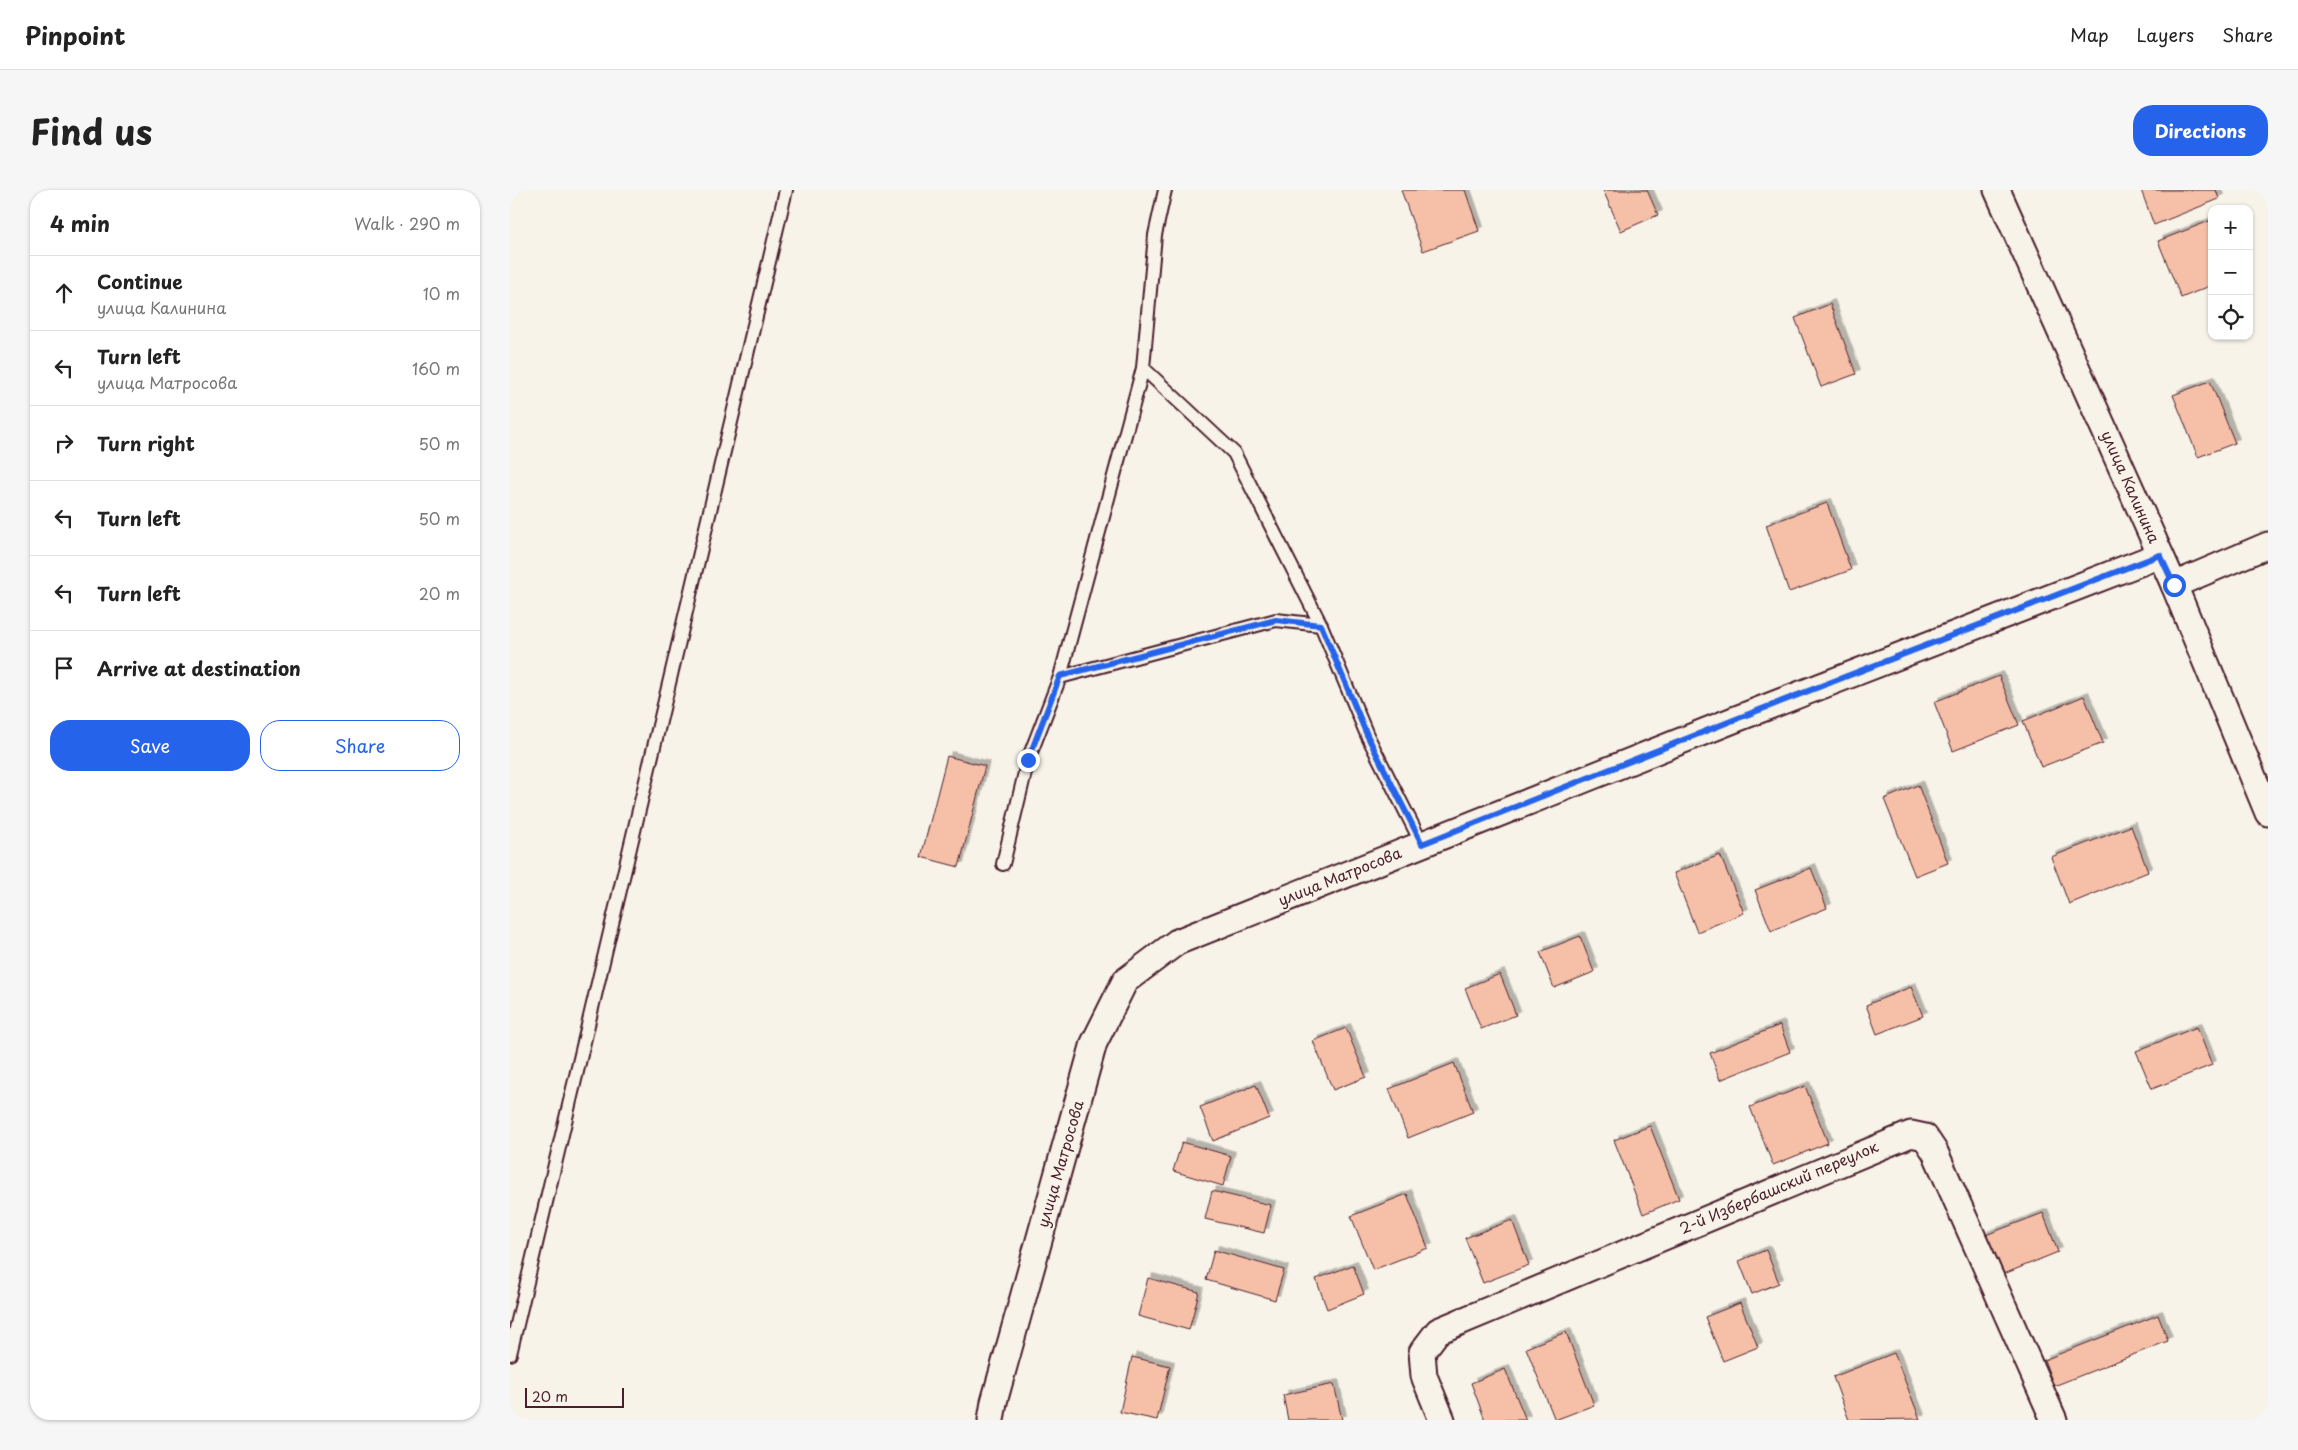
<!DOCTYPE html>
<meta charset="utf-8">
<style>
body{margin:0;font-family:"Playpen Sans",sans-serif;background:#f6f6f6;color:#222}
.controls{position:absolute;right:15px;top:15px;display:grid;overflow:hidden;border-radius:10px;box-shadow:0 1px 4px #0004}
.controls button{width:45px;height:45px;display:grid;place-items:center;padding:0;border:0;border-bottom:1px solid #e0e0e0;background:#fff;color:#222;font:25px sans-serif}
.scale{position:absolute;left:15px;bottom:12px;width:99px;box-sizing:border-box;padding-left:5px;border:2px solid #4a1f2b;border-top:0;font-size:14px;line-height:18px;white-space:nowrap;color:#4a1f2b;-webkit-text-stroke:4px #f7f3e8;paint-order:stroke}
.stop{position:absolute;width:15px;height:15px;margin:-11px;border:4px solid #2563eb;border-radius:50%;background:#fff}
.stop.end{background:#2563eb;border-color:#fff;box-shadow:0 1px 5px #0008}
.list{margin:0;padding:0;list-style:none}
h2{display:flex;justify-content:space-between;align-items:center;height:65px;margin:0;padding:0 20px;font-size:21px}
h2 small{font-size:16px;font-weight:400;color:#767676}
.list li{display:grid;grid-template-columns:32px 1fr auto;gap:15px;align-items:center;box-sizing:border-box;height:75px;padding:0 20px;border-top:1px solid #e0e0e0}
.list b{display:block;font-size:19px;white-space:nowrap}
.list p{margin:0;font-size:16px;white-space:nowrap;color:#767676}
.list em{font-size:16px;font-style:normal;color:#767676}
.actions{display:flex;gap:10px;padding:15px 20px}
.actions a{flex:1;padding:11px 0;border:1px solid #2563eb;border-radius:20px;text-align:center;font-size:18px;color:#2563eb}
.actions .main{background:#2563eb;color:#fff}
.icon{flex:none;width:28px;height:28px;fill:none;stroke:currentColor;stroke-width:2;stroke-linecap:round;stroke-linejoin:round}
.map{position:relative;flex:none;width:1758px;height:1230px;overflow:hidden;border-radius:20px}
header{display:flex;align-items:center;gap:30px;box-sizing:border-box;height:70px;padding:0 25px;background:#fff;border-bottom:1px solid #e0e0e0}
header strong{font-size:24px}
nav{display:flex;gap:28px;margin-inline-start:auto;font-size:18px}
.intro{display:flex;align-items:center;justify-content:space-between;box-sizing:border-box;height:120px;padding:0 30px}
h1{margin:0;font-size:35px}
.button{padding:12px 22px;border-radius:20px;background:#2563eb;color:#fff;font-size:18px;font-weight:700}
main{display:flex;gap:30px;padding:0 30px}
aside{flex:1;background:#fff;border-radius:20px;box-shadow:0 1px 4px #0004}
.map>svg:first-child{display:block}
.building{fill:#f6c0a8;stroke:#4a1f2b;filter:url(#shadow)}
.lines{fill:none;stroke-linecap:round;stroke-linejoin:round}
.service-casing{stroke:#4a1f2b;stroke-width:16}
.minor-casing{stroke:#4a1f2b;stroke-width:29}
.service{stroke:#f7f3e8;stroke-width:12}
.minor{stroke:#f7f3e8;stroke-width:25}
.route{stroke:#2563eb;stroke-width:6}
.labels{text-anchor:middle;stroke-width:4.5;stroke-linejoin:round;paint-order:stroke}
.street-label{font-size:15px;fill:#4a1f2b;stroke:#f7f3e8}
</style>
<header>
<strong>Pinpoint</strong>
<nav><a>Map</a><a>Layers</a><a>Share</a></nav>
</header>
<div class="intro"><h1>Find us</h1><a class="button">Directions</a></div>
<main>
<aside>
<h2>4 min<small>Walk · 290 m</small></h2>
<ul class="list">
<li><svg class="icon" aria-label="ahead" viewBox="0 0 24 24"><path d="M12 20V5M6 11l6-6 6 6"/></svg><div><b>Continue</b><p>улица Калинина</p></div><em>10 m</em></li>
<li><svg class="icon" aria-label="left" viewBox="0 0 24 24"><path d="M17 20v-9H6M10 6l-5 5 5 5"/></svg><div><b>Turn left</b><p>улица Матросова</p></div><em>160 m</em></li>
<li><svg class="icon" aria-label="right" viewBox="0 0 24 24"><path d="M7 20v-9h11M14 6l5 5-5 5"/></svg><div><b>Turn right</b></div><em>50 m</em></li>
<li><svg class="icon" aria-label="left" viewBox="0 0 24 24"><path d="M17 20v-9H6M10 6l-5 5 5 5"/></svg><div><b>Turn left</b></div><em>50 m</em></li>
<li><svg class="icon" aria-label="left" viewBox="0 0 24 24"><path d="M17 20v-9H6M10 6l-5 5 5 5"/></svg><div><b>Turn left</b></div><em>20 m</em></li>
<li><svg class="icon" aria-label="arrive" viewBox="0 0 24 24"><path d="M6 21V4h12l-3 4 3 4H6"/></svg><div><b>Arrive at destination</b></div></li>
</ul>
<div class="actions"><a class="main">Save</a><a>Share</a></div>
</aside>
<div class="map">
<svg width="1758" height="1230" viewBox="0 0 1758 1230">
<defs>
<filter id="shadow"><feDropShadow dx="4.5" dy="-4.5" stdDeviation="0" flood-color="#0004"/></filter>
</defs>
<rect width="100%" height="100%" fill="#f7f3e8"/>
<filter id="ink" filterUnits="userSpaceOnUse"><feTurbulence type="fractalNoise" baseFrequency=".02" numOctaves="2"/><feDisplacementMap in="SourceGraphic" scale="10" xChannelSelector="R" yChannelSelector="G"/><feConvolveMatrix kernelMatrix="1 2 1 2 8 2 1 2 1" color-interpolation-filters="sRGB"/></filter>
<g filter="url(#ink)">
<g class="building">
<path d="M891,0H955L969,41L913,61Z"/>
<path d="M1093,0H1137L1148,25L1111,41Z"/>
<path d="M1631,0H1706L1709,9L1644,35Z"/>
<path d="M1702,30V95L1671,108L1648,51Z"/>
<path d="M1320,114L1346,184L1311,197L1285,128Z"/>
<path d="M1700,191L1725,253L1688,267L1663,205Z"/>
<path d="M1317,313L1341,380L1279,402L1256,335Z"/>
<path d="M1489,486L1509,535L1443,561L1424,512Z"/>
<path d="M1574,506L1593,553L1531,577L1513,531Z"/>
<path d="M437,566L475,576L449,677L411,667Z"/>
<path d="M1408,595L1438,673L1405,686L1374,609Z"/>
<path d="M1621,636L1638,682L1559,714L1541,667Z"/>
<path d="M1210,665L1234,723L1187,742L1164,683Z"/>
<path d="M1301,678L1317,718L1261,741L1245,700Z"/>
<path d="M1070,746L1084,782L1044,798L1030,762Z"/>
<path d="M990,784L1006,825L971,839L955,798Z"/>
<path d="M1401,797L1413,826L1367,844L1356,815Z"/>
<path d="M1270,835L1280,862L1210,890L1200,863Z"/>
<path d="M1687,837L1702,875L1642,899L1626,861Z"/>
<path d="M836,838L856,887L823,900L803,851Z"/>
<path d="M944,873L963,922L898,948L879,899Z"/>
<path d="M746,895L759,928L703,951L690,917Z"/>
<path d="M1295,896L1318,953L1263,975L1240,917Z"/>
<path d="M1140,936L1169,1009L1133,1024L1104,950Z"/>
<path d="M672,952L721,966L713,996L663,981Z"/>
<path d="M702,1001L761,1015L754,1043L695,1029Z"/>
<path d="M897,1004L918,1058L863,1080L841,1026Z"/>
<path d="M1533,1023L1548,1062L1489,1086L1473,1046Z"/>
<path d="M1002,1030L1019,1075L973,1093L955,1048Z"/>
<path d="M704,1060L774,1080L765,1110L696,1090Z"/>
<path d="M1256,1060L1269,1093L1242,1104L1229,1071Z"/>
<path d="M843,1075L854,1104L817,1119L806,1089Z"/>
<path d="M638,1088L689,1102L679,1140L628,1126Z"/>
<path d="M1230,1113L1248,1157L1213,1171L1195,1127Z"/>
<path d="M1648,1125L1658,1151L1544,1196L1534,1170Z"/>
<path d="M1056,1142L1084,1215L1045,1230L1016,1158Z"/>
<path d="M1384,1163L1410,1229L1339,1230L1323,1187Z"/>
<path d="M622,1167L660,1176L647,1230L610,1222Z"/>
<path d="M995,1179L1016,1230H975L961,1193Z"/>
<path d="M824,1194L832,1230H778L773,1205Z"/>
</g>
<g class="lines">
<defs>
<g id="service">
<path d="M655,0L645,45L633,178L724,263L811,435L857,545L912,654"/>
<path d="M550,487L633,178"/>
<path d="M493,674L518,570L550,487L766,430L811,435"/>
<path d="M0,1164L276,0"/>
</g>
<g id="minor">
<path d="M1487,0L1664,395L1758,623"/>
<path d="M1664,395L1758,355"/>
<path d="M481,1230L484,1212L584,853L615,791L667,752L1226,529L1650,365"/>
<path d="M932,1230L914,1186L912,1162L928,1141L1401,944L1415,947L1425,962L1544,1230"/>
</g>
</defs>
<use href="#service" class="service-casing"/>
<use href="#minor" class="minor-casing"/>
<use href="#service" class="service"/>
<use href="#minor" class="minor"/>
</g>
</g>
<g class="lines" filter="url(#ink)">
<path class="route" d="M518,570L550,486L766,430L811,435L857,545L912,654L1226,529L1650,365L1664,395"/>
</g>
<g class="labels">
<g class="street-label">
<text transform="translate(1620 297) rotate(66)" y="5">улица Калинина</text>
<text transform="translate(830 687) rotate(-22)" y="5">улица Матросова</text>
<text transform="translate(551 974) rotate(-74)" y="5">улица Матросова</text>
<text transform="translate(1269 998) rotate(-23)" y="5">2-й Избербашский переулок</text>
</g>
</g>
</svg>
<div class="controls">
<button>+</button>
<button>−</button>
<button><svg class="icon" aria-label="locate" viewBox="0 0 24 24"><circle cx="12" cy="12" r="6"/><path d="M12 2v4M12 18v4M2 12h4M18 12h4"/></svg></button>
</div>
<div class="scale">20 m</div>
<div class="stop" style="left:1664px;top:395px"></div>
<div class="stop end" style="left:518px;top:570px"></div>
</div>
</main>
